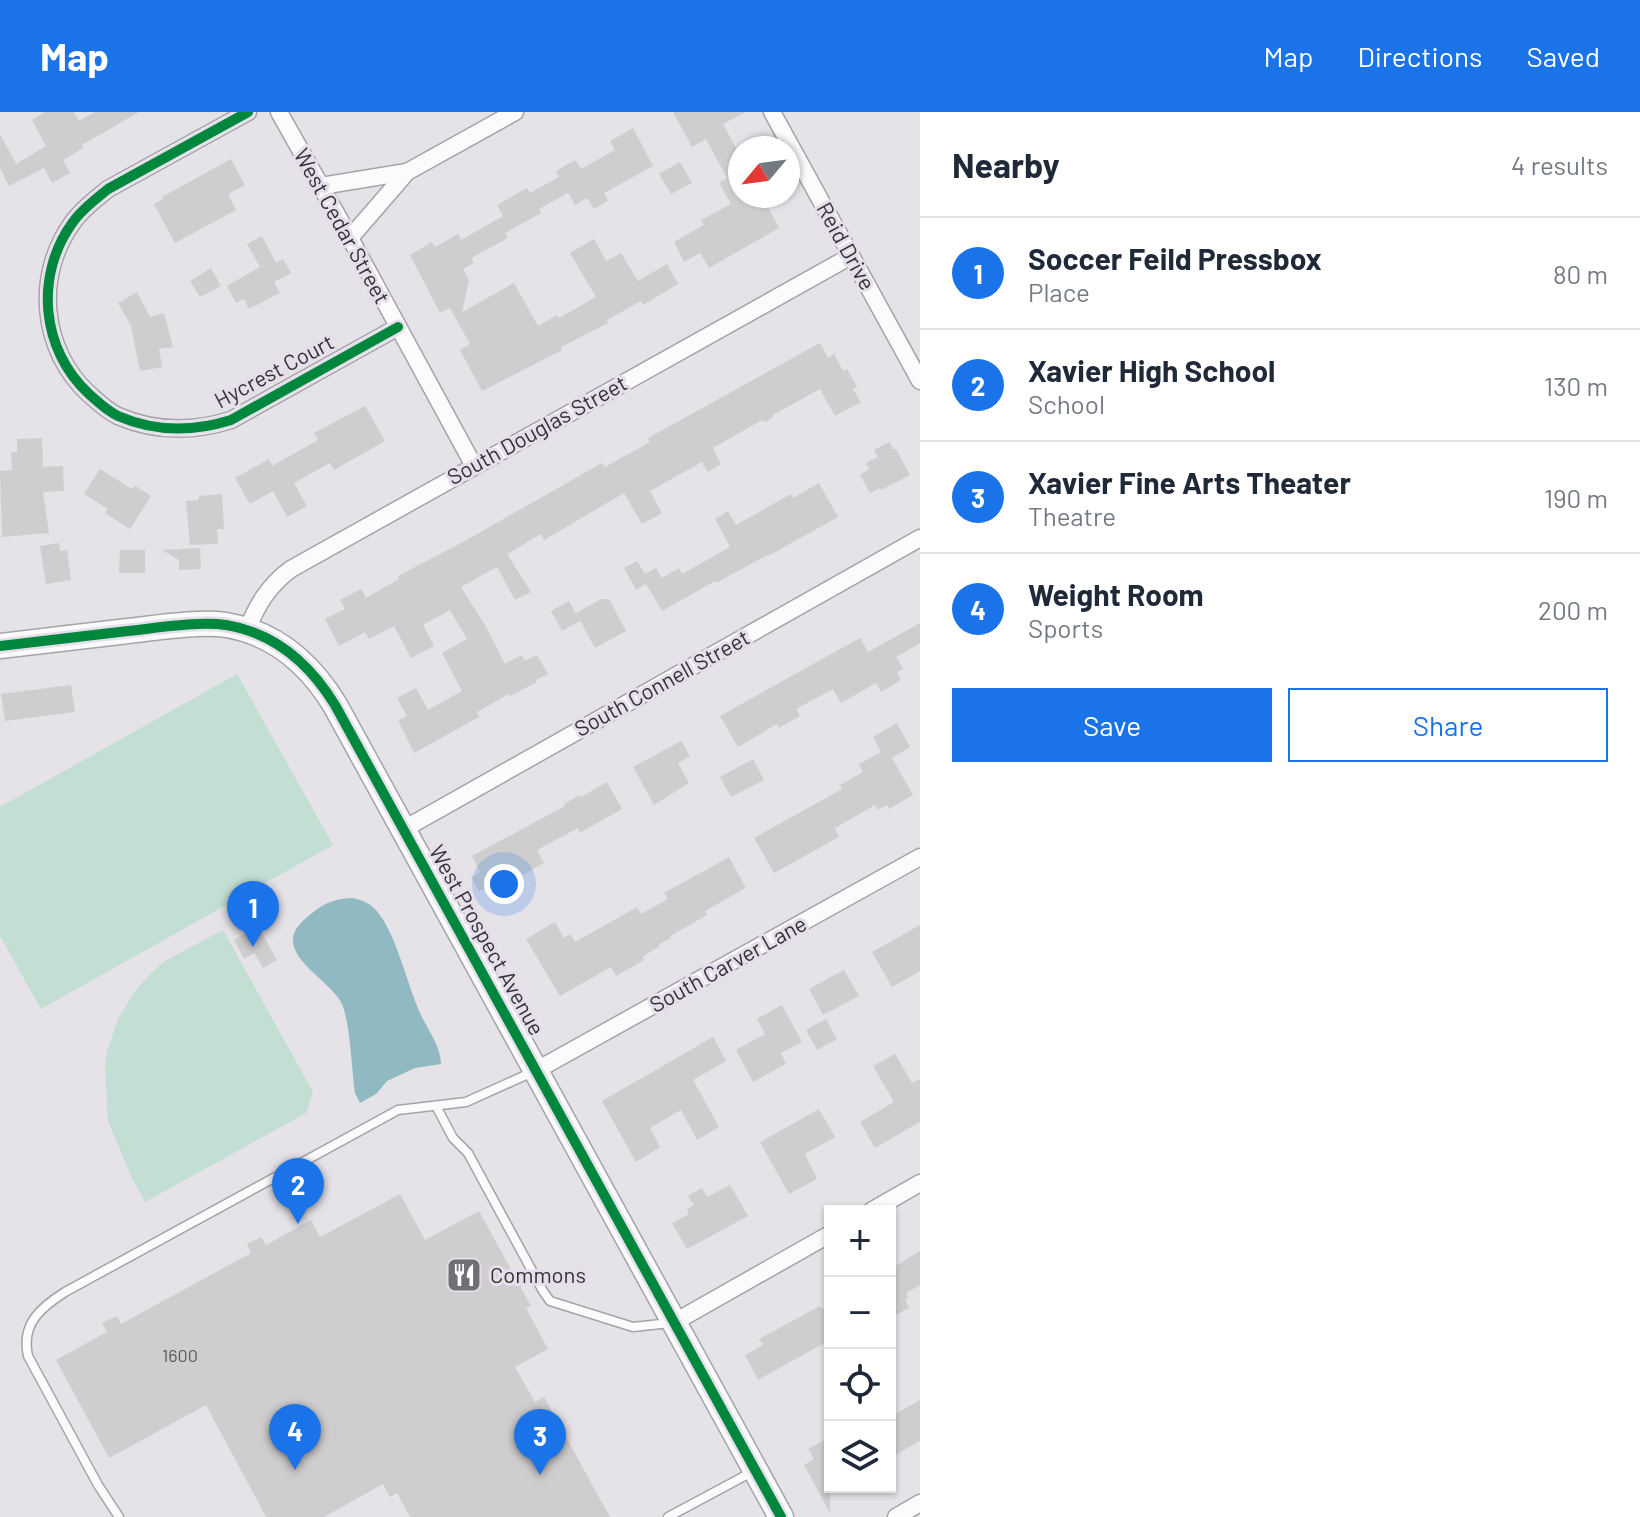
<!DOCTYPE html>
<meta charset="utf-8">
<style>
body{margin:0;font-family:Barlow,sans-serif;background:#f2f2f3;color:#1f2937}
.controls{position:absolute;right:24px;bottom:24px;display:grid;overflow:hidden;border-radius:0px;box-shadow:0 2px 6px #0004}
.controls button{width:72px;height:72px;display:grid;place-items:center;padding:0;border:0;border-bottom:2px solid #e0e1e3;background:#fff;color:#1f2937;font:40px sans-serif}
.compass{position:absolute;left:728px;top:24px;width:72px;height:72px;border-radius:50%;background:#fff;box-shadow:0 2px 6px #0004;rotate:241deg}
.you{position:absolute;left:504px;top:772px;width:28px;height:28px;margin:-20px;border:6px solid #fff;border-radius:50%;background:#1a73e8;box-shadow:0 0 0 12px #1a73e833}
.badge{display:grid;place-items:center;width:52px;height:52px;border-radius:50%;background:#1a73e8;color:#fff;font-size:26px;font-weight:700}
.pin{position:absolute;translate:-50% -66px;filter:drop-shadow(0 2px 4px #0008)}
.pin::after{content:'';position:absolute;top:42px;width:28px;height:24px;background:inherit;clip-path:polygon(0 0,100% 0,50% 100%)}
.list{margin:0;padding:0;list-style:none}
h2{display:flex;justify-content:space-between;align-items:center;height:104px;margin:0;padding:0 32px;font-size:34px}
h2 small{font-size:26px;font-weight:400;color:#747a83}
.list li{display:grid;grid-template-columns:52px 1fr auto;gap:24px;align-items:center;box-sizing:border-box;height:112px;padding:0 32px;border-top:2px solid #e0e1e3}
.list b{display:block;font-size:30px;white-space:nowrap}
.list p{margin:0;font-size:26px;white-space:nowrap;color:#747a83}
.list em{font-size:26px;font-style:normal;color:#747a83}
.actions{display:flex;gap:16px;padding:24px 32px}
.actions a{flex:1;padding:18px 0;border:2px solid #1a73e8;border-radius:0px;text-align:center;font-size:28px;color:#1a73e8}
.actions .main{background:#1a73e8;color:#fff}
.icon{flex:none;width:44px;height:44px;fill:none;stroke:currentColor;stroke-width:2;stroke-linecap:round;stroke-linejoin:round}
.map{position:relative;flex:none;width:920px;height:1405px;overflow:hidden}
header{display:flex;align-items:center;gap:48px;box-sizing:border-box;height:112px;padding:0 40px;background:#1a73e8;color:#fff}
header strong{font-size:38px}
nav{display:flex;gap:44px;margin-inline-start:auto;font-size:28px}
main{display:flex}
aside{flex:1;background:#fff}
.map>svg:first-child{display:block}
.green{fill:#c3ded3}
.water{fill:#90b9c2}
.building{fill:#d0cdce}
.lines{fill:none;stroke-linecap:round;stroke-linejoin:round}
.lane-casing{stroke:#a5a3a8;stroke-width:11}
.street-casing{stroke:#a5a3a8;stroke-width:19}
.secondary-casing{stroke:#a5a3a8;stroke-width:27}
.lane{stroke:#fbfbfc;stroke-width:8}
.street{stroke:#fbfbfc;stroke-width:16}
.secondary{stroke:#fbfbfc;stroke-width:24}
.cycleway-casing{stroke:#e4dfeb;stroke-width:15}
.cycleway{stroke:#00873e;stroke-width:10}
.labels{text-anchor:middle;stroke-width:6;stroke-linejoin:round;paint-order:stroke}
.number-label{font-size:18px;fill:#5a585c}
.street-label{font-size:22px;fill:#333136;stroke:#e4dfeb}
.poi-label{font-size:22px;fill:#333136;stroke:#e4dfeb;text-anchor:start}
</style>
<header>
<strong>Map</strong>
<nav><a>Map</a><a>Directions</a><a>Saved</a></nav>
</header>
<main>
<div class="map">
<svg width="920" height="1405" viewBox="0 0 920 1405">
<rect width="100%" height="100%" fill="#e5e2e8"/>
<g class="green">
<path d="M237,562L333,733L41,897L0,824V695Z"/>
<path d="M223,818L313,980L306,1001L145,1090L131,1064L108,1009L105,956L107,939L118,907L135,879L151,861L165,849Z"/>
</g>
<path class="water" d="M353,786C365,789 372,792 379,802C397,825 407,872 420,901C427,917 441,934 441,952L415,956L387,969L376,982L360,991L355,981C352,960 350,907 341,890C327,865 269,839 304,808C321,793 330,787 353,786Z"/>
<g class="building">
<path d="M45,0H74L79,9L95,0H139L82,33L83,36L63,48L70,61L52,71L44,56L9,74L0,56V22L16,52L46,34L32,8Z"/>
<path d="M673,0H746L723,12L740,44V84H762L779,116L709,156L700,141L684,150L674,130L704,113L701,108L731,92L719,71L727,66L706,27L692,35Z"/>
<path d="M633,16L653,54L604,81L608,89L594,97L587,86L575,93L568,81L539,97L541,101L505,121L508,126L471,146L474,151L463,157L469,168L462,200L514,171L538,214L557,203L559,206L596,185L570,141L594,127L606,149L621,141L638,169L667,152L678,172L643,193L641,189L607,208L608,211L561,235L562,238L482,279L460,238L470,232L450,196L440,201L410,143L432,130L435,135L458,122L461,128L503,104L497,93L527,76L530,81L559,65L556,59L575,48L581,57L615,38L610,29Z"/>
<path d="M231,47L245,73L228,82L236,98L175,131L154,92L163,87L162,85Z"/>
<path d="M680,50L692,71L671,82L659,62Z"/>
<path d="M262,124L276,151L283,147L291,161L274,170L280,181L249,197L244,187L236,191L227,174L260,155L247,132Z"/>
<path d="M211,156L221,174L200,185L190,169Z"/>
<path d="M137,180L150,205L164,201L173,235L159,237L162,255L140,259L131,214L118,191Z"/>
<path d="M820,231L828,246L834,242L843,259L847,257L857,275L853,277L861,290L835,304L820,277L773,303L772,306L766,310L762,308L713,336L721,352L708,360L702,350L650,379L662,401L642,412L624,381L544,428L541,422L507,442L531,480L515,488L497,455L461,475L485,513L505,552L521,543L525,549L537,543L548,562L536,568L537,570L510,584L509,582L477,600L479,605L414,641L398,608L407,604L397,586L416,576L428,598L462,579L442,541L467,527L450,498L423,513L434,534L411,546L394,514L369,527L365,520L339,534L325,507L345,497L340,488L361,477L366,486L399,467L398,464L463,430L602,351L605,355L650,330L648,326Z"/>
<path d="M365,294L385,329L334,358L330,351L294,371L307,394L287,405L273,379L250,392L235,366L269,347L272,354L318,328L314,321Z"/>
<path d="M42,326L43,355L63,354L64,379L43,380L49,421L2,425L0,359L12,358L11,340H17V327Z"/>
<path d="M889,330L894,338L896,337L910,363L881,378L880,376L870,381L860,363L869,357L866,351L878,345L874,338Z"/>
<path d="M100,357L132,377L134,373L151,384L130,417L105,401L108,397L84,382Z"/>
<path d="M819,371L838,405L768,444L767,443L716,471L715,469L662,499L646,472L636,478L624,456L637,449L645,462L656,456L662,466L679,456L682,462L730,435L715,407L728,399L736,413L791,382L793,386Z"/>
<path d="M222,382L224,417H217L218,432L190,433L186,389L199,388V384Z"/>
<path d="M59,431L60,439L67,438L71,468L46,472L40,434Z"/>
<path d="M200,436L201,457L179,458V448L162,438Z"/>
<path d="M120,438H145V461H119Z"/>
<path d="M601,487H609L626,519L595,536L576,501Z"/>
<path d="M569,489L580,509L562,519L551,499Z"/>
<path d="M920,511V531L896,545L903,557L897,560L901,568L881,580L876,571L841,591L833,577L796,597L800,604L779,616L777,612L738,635L720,604L860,526L868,540Z"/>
<path d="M71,573L75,600L5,609L1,582Z"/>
<path d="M897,611L910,635L892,646L913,683L889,697L887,693L878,698L875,693L835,716L839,725L774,761L754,726L842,677L840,673L863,660L859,652L881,640L873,625Z"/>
<path d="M681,629L690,644L678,651L689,671L654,693L633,655Z"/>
<path d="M753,647L764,668L731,685L720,665Z"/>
<path d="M607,670L622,697L580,721L578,716L537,738L544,751L516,767L519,772L500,783L494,772L479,779L471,765L480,760L472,744L565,694L564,692L580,683L581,685Z"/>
<path d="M729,745L746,776L705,799L707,803L670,824L671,826L658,833L660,834L642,845L644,848L616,864L611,855L560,884L526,827L555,810L564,826L570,822L575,830L637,795L641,802L668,787L664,781Z"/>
<path d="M920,813V859L892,875L872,840Z"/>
<path d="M258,814L277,848L263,856L254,841L244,847L234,828Z"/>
<path d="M844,858L859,884L823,903L809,877Z"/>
<path d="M782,893L802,930L781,941L786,952L753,970L736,938L765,922L757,907Z"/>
<path d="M826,907L837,927L817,938L806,918Z"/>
<path d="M713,925L726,949L693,968L719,1015L697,1028L681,998L650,1016L660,1035L636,1050L602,989Z"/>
<path d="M895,942L912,971L920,967V1010L875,1036L860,1010L894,990L873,954Z"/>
<path d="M819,997L835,1025L805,1042L817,1067L789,1082L760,1030Z"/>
<path d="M730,1073L748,1104L687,1137L672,1111L689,1102L687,1097L694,1093L688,1084L702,1076L707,1085Z"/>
<path d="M400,1082L425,1128L479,1099L531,1194L526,1196L548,1237L515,1255L535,1290L544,1285L610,1405H410L397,1381L390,1385L383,1372L324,1405H266L206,1293L109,1346L56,1248L107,1220L102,1211L117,1204L121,1212L251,1141L247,1132L261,1125L266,1133L311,1108L320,1125Z"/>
<path d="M920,1139V1173L906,1181L908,1186L905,1188L909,1196L890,1206V1152L892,1156Z"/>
<path d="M830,1192V1228L758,1268L745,1243L763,1233L759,1227L820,1194L822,1197Z"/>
<path d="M920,1288V1329L890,1346V1305Z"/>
<path d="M830,1325V1401L804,1353L814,1347L808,1337Z"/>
</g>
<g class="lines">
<defs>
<g id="lane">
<path d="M436,994L453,1026L468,1041L543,1179L550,1189L633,1215L670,1211"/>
<path d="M119,1405L98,1373L28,1244C21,1212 40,1196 65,1180L398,998L466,990L535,959"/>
<path d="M668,1405L752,1360"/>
</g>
<g id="street">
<path d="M248,0L108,77C96,87 82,97 73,110C34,163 41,238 89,282C98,290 107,299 118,304C155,320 193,320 231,308L398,215"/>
<path d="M279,0L350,126L474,354"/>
<path d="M772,0L920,269"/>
<path d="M321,74L407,60"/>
<path d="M350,126L407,60L515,0"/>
<path d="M247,518C257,493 269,473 291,457L851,144"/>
<path d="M404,717L920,426"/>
<path d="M535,959L920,745"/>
<path d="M871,1099L920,1071"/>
<path d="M673,1211L830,1122"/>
<path d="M896,1405L920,1391"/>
</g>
<path id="secondary" d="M0,534C43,529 85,524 128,519C156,516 199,509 226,513C275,521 310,552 335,593L781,1405"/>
</defs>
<use href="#lane" class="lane-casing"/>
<use href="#street" class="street-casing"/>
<use href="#secondary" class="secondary-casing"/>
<use href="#lane" class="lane"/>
<use href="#street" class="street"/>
<use href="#secondary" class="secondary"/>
<defs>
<g id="cycleway">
<path d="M248,0L108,77C96,87 82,97 73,110C34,163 41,238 89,282C98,290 107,299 118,304C155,320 193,320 231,308L398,215"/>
<path d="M0,534C43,529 85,524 128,519C156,516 199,509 226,513C275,521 310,552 335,593L781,1405"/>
</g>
</defs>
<use href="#cycleway" class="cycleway-casing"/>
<use href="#cycleway" class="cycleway"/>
</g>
<defs>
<symbol id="restaurant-square" viewBox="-11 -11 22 22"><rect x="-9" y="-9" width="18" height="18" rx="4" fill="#716f74" stroke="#e4dfeb"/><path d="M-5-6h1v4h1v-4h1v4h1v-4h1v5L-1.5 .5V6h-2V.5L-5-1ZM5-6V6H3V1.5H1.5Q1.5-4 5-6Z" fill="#fff"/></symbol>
</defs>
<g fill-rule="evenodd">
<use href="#restaurant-square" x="444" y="1143" width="40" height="40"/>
</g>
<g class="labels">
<g class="number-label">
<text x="180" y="1250">1600</text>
</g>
<g class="street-label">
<text transform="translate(342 114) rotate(61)" y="8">West Cedar Street</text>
<text transform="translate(846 134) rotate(61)" y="8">Reid Drive</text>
<text transform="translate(274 259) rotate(-28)" y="8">Hycrest Court</text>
<text transform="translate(537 318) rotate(-29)" y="8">South Douglas Street</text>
<text transform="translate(662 571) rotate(-29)" y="8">South Connell Street</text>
<text transform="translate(487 828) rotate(61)" y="8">West Prospect Avenue</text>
<text transform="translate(728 852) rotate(-29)" y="8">South Carver Lane</text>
</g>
<g class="poi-label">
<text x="490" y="1171">Commons</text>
</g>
</g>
</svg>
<div class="controls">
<button>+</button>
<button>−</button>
<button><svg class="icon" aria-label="locate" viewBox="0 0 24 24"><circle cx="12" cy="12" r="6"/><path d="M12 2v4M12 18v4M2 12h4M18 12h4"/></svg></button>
<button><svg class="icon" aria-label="layers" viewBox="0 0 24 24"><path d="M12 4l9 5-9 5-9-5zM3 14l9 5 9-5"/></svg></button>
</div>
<svg class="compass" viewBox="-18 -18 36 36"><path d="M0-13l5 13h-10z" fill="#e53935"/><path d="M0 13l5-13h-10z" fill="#747a83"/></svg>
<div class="you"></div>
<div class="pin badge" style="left:253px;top:835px">1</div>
<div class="pin badge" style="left:298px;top:1112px">2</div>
<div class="pin badge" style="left:540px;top:1363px">3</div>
<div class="pin badge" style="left:295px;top:1358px">4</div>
</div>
<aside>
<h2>Nearby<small>4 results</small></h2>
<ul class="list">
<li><span class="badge">1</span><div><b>Soccer Feild Pressbox</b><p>Place</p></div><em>80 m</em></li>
<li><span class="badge">2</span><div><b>Xavier High School</b><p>School</p></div><em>130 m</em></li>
<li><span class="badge">3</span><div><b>Xavier Fine Arts Theater</b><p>Theatre</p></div><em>190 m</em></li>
<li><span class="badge">4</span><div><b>Weight Room</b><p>Sports</p></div><em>200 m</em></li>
</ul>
<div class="actions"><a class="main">Save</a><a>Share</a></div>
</aside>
</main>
